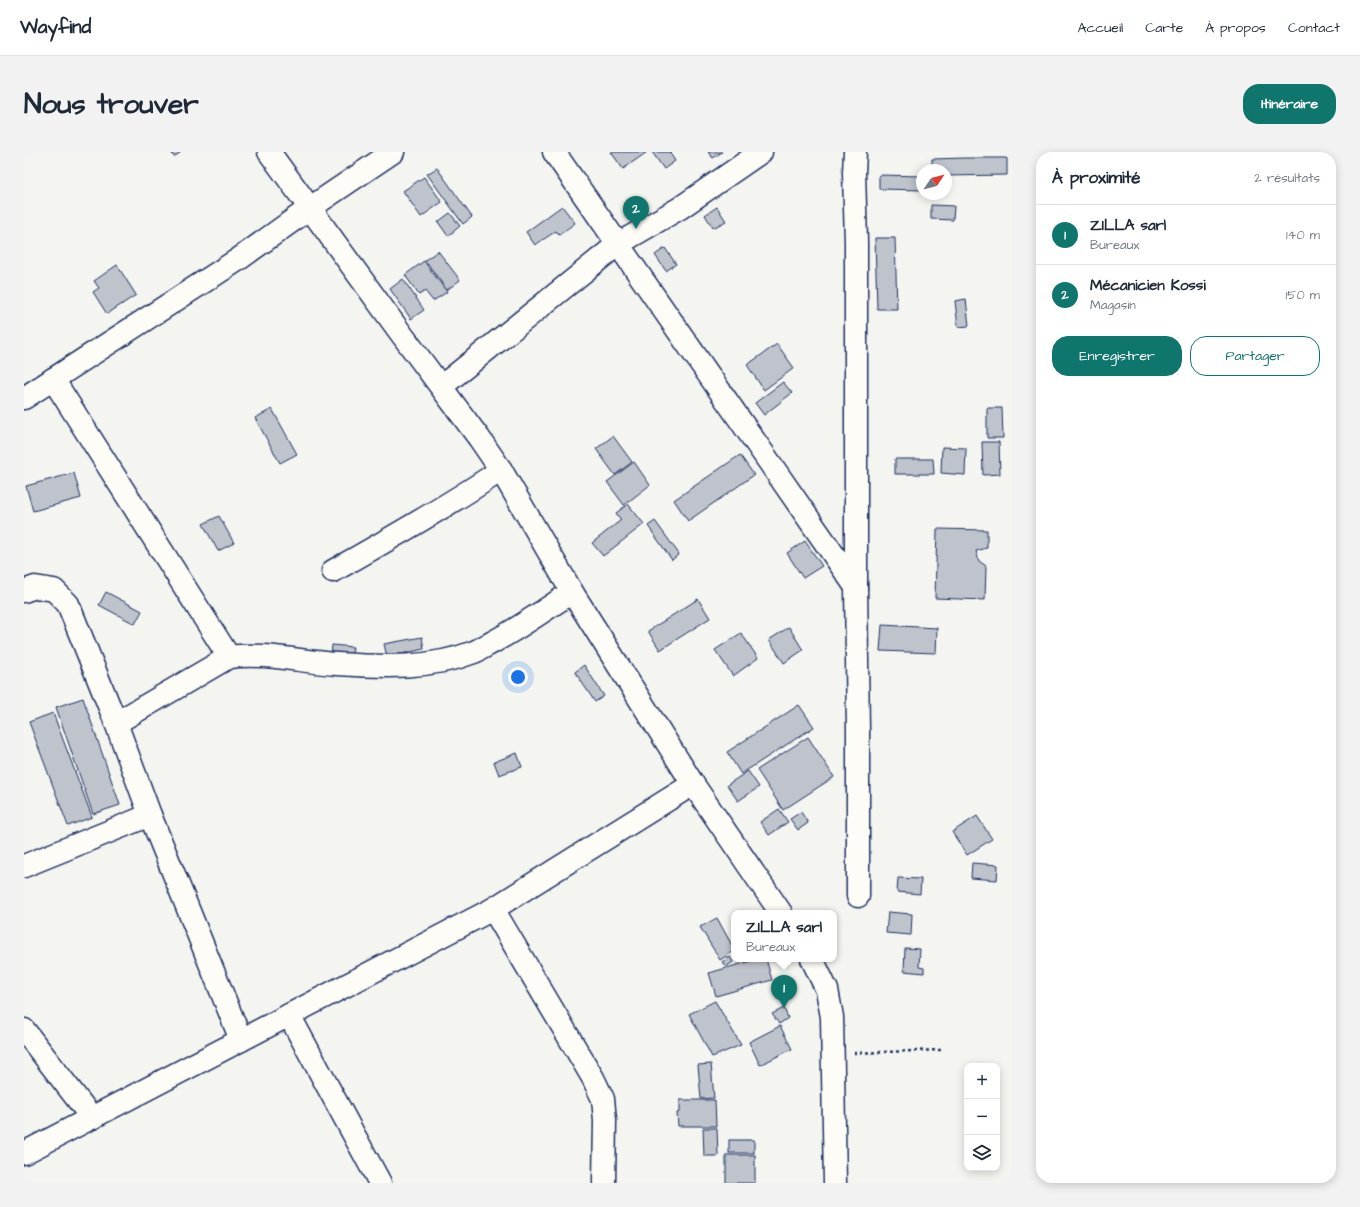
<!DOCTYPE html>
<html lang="fr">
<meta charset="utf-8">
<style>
body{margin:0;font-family:"Architects Daughter",sans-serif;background:#f2f2f3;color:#1f2937}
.controls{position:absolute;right:12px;bottom:12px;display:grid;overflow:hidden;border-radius:8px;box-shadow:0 2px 10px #0003}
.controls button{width:36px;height:36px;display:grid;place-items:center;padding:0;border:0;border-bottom:1px solid #e0e1e3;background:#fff;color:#1f2937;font:20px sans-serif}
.compass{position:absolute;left:892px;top:12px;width:36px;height:36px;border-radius:50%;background:#fff;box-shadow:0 2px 10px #0003;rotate:55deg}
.you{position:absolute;left:494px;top:525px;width:14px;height:14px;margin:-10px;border:3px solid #fff;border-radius:50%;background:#1a73e8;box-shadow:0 0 0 6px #1a73e833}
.badge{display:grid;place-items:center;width:26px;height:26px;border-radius:50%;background:#0f766e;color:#fff;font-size:13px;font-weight:700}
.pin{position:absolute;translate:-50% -33px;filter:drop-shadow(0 1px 2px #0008)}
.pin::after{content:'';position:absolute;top:21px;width:14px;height:12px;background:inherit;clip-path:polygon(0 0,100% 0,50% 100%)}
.popup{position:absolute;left:707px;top:758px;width:106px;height:52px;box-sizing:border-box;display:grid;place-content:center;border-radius:8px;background:#fff;filter:drop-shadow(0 1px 3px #0005);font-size:13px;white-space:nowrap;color:#747a83}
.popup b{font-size:15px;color:#1f2937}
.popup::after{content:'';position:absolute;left:50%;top:100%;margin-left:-8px;border:8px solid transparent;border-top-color:#fff}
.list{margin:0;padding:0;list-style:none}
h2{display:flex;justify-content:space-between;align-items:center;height:52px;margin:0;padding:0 16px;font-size:17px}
h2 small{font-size:13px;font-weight:400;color:#747a83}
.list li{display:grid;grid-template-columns:26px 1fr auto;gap:12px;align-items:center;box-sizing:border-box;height:60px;padding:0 16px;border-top:1px solid #e0e1e3}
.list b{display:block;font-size:15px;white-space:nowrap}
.list p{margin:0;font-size:13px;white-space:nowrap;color:#747a83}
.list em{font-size:13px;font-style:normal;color:#747a83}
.actions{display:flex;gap:8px;padding:12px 16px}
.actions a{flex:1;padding:9px 0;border:1px solid #0f766e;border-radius:16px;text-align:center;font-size:14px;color:#0f766e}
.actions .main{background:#0f766e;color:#fff}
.icon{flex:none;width:22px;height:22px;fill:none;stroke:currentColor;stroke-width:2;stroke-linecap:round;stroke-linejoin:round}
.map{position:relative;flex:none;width:988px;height:1031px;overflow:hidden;border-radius:16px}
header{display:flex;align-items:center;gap:24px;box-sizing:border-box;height:56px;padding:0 20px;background:#fff;border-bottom:1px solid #e0e1e3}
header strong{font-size:19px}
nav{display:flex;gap:22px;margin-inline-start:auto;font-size:14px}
.intro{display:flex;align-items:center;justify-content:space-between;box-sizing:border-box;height:96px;padding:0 24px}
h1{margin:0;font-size:28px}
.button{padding:10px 18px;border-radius:16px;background:#0f766e;color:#fff;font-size:14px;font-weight:700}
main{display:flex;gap:24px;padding:0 24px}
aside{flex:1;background:#fff;border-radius:16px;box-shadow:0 2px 10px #0003}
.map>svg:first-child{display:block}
.building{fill:#bfc3cc;stroke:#1b2f5e}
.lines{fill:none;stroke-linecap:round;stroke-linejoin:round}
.minor-casing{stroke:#1b2f5e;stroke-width:25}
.path{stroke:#1b2f5e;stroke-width:2.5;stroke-dasharray:3 3;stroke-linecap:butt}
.minor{stroke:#fdfcf7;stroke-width:22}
</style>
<header>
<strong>Wayfind</strong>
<nav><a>Accueil</a><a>Carte</a><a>À propos</a><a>Contact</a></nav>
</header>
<div class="intro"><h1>Nous trouver</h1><a class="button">Itinéraire</a></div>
<main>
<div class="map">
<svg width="988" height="1031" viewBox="0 0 988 1031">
<rect width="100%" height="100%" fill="#f4f4f1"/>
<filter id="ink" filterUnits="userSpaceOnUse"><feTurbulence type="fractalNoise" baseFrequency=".025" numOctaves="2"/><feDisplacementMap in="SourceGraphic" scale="8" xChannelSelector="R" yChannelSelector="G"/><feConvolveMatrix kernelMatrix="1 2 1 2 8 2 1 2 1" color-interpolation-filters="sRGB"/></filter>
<g filter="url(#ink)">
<g class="building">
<path d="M147,0H157L150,5Z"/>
<path d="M587,0H623L599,17Z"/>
<path d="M628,0H648L646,1L651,9L640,17Z"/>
<path d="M684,0H698L689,6Z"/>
<path d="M941,6H983V23L922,24V18H908V7Z"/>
<path d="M413,16L448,65L439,72L403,22Z"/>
<path d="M855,23L898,24V38L855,37Z"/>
<path d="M400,25L418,50L397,65L379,39Z"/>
<path d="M907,53L930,54L929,68L907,67Z"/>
<path d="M538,54L551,71L535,83L532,79L511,93L502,80Z"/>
<path d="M693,55L702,69L689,76L681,63Z"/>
<path d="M426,61L436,74L424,84L414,70Z"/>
<path d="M851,86H871L873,157H853Z"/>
<path d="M641,96L652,112L642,119L631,103Z"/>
<path d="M414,99L436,128L423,138L401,108Z"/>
<path d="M400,109L423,140L409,149L401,139L395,143L381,123Z"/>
<path d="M93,113L112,143L83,162L69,140L75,136L70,129Z"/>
<path d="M379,127L400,158L387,167L366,137Z"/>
<path d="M942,147L945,174L934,175L931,149Z"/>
<path d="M753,192L770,216L740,238L723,213Z"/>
<path d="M759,230L768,241L740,263L731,251Z"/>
<path d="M963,256H978L979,286H963Z"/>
<path d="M248,257L273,302L256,311L231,266Z"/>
<path d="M589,284L608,310L591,323L572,297Z"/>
<path d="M958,290H975L976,322L959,323Z"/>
<path d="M918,295L942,296L941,323L917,321Z"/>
<path d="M716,303L730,323L664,369L650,348Z"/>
<path d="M871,307H909L910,322H871Z"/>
<path d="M610,310L626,333L600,353L583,330Z"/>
<path d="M50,321L57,346L9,359L2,334Z"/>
<path d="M604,352L620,372L579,404L568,391L597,368L592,361Z"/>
<path d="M195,364L210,391L194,399L179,372Z"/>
<path d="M631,369L655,402L648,408L624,374Z"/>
<path d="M913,377L963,378V396L952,399L955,409L962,414L961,448L911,446Z"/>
<path d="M781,389L798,414L779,426L763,401Z"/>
<path d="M82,440L118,459L111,472L75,453Z"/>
<path d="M674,447L686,466L636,498L624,479Z"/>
<path d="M858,473L913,476L912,501L856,499Z"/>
<path d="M765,475L779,498L760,511L745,488Z"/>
<path d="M717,481L734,506L709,524L691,498Z"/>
<path d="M398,485L400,497L363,505L360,492Z"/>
<path d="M308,493L329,495L327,507L307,505Z"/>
<path d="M560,513L580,544L571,550L551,520Z"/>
<path d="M59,546L96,653L69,662L32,555Z"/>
<path d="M775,553L790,575L717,622L703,600Z"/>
<path d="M29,561L68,665L44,674L5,570Z"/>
<path d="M784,585L810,625L759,658L733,618Z"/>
<path d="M493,601L498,615L475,623L470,610Z"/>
<path d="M724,619L735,635L714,649L703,633Z"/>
<path d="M755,657L764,670L745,683L736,670Z"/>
<path d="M777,660L784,671L774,678L766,667Z"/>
<path d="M953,664L968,687L943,703L928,680Z"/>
<path d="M948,711L974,713L973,728L947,726Z"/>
<path d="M874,726L897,727L896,742L873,740Z"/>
<path d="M864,760L888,762L887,783L862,781Z"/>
<path d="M693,766L710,797V799L696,808L676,775Z"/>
<path d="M881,796L896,797L895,815L900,816V821L880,819Z"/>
<path d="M706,805L709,810L702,815L698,810Z"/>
<path d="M734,807H742L748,828L692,844L685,821Z"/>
<path d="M691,849L717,893L688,905L665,862Z"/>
<path d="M760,856L764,866L755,872L748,862Z"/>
<path d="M756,874L768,897L736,913L725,890Z"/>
<path d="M687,912L690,946L677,947L674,913Z"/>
<path d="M656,948H691L692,974H654L653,961L656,960Z"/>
<path d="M679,976H693L694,1004H680Z"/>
<rect x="705" y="988" width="25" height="13"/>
<rect x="702" y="1003" width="29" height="28"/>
</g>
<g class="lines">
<defs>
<g id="minor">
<path d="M245,0L376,180L455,286L477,318L548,440L669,632L757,761"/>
<path d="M530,0C632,145 732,290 832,435"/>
<path d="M831,0L830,21L832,90V435L834,578V744"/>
<path d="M29,227L205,505"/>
<path d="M418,234L594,92L656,56L737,0"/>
<path d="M0,246L215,107L286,56L369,0"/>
<path d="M309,419C366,387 422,355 477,318"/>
<path d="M0,439L11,435L30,438L44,452L92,571L126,663L217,888"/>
<path d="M92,571L205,505C241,500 277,510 313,512C359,515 407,517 450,500C457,497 463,493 469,490C497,475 522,457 548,440"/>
<path d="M0,714L126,663"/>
<path d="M469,757L569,926L579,947L581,968L580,1031"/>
<path d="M788,807L803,838L808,865L811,1031"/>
<path d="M265,863L356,1031"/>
<path d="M0,878L68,966"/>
<path d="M0,1001L469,757L669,632"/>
</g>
</defs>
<use href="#minor" class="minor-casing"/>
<path class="path" d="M830,901L917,898"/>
<use href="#minor" class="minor"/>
</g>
</g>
</svg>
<div class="controls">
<button>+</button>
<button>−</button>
<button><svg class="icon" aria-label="layers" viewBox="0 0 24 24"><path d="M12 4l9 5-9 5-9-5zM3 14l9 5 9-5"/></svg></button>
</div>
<svg class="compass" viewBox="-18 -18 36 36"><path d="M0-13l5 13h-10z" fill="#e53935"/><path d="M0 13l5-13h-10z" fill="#747a83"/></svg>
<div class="you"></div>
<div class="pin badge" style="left:760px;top:856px">1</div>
<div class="popup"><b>ZILLA sarl</b>Bureaux</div>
<div class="pin badge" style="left:612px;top:77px">2</div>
</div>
<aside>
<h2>À proximité<small>2 résultats</small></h2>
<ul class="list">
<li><span class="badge">1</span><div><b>ZILLA sarl</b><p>Bureaux</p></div><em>140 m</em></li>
<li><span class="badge">2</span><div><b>Mécanicien Kossi</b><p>Magasin</p></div><em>150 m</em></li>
</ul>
<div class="actions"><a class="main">Enregistrer</a><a>Partager</a></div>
</aside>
</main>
